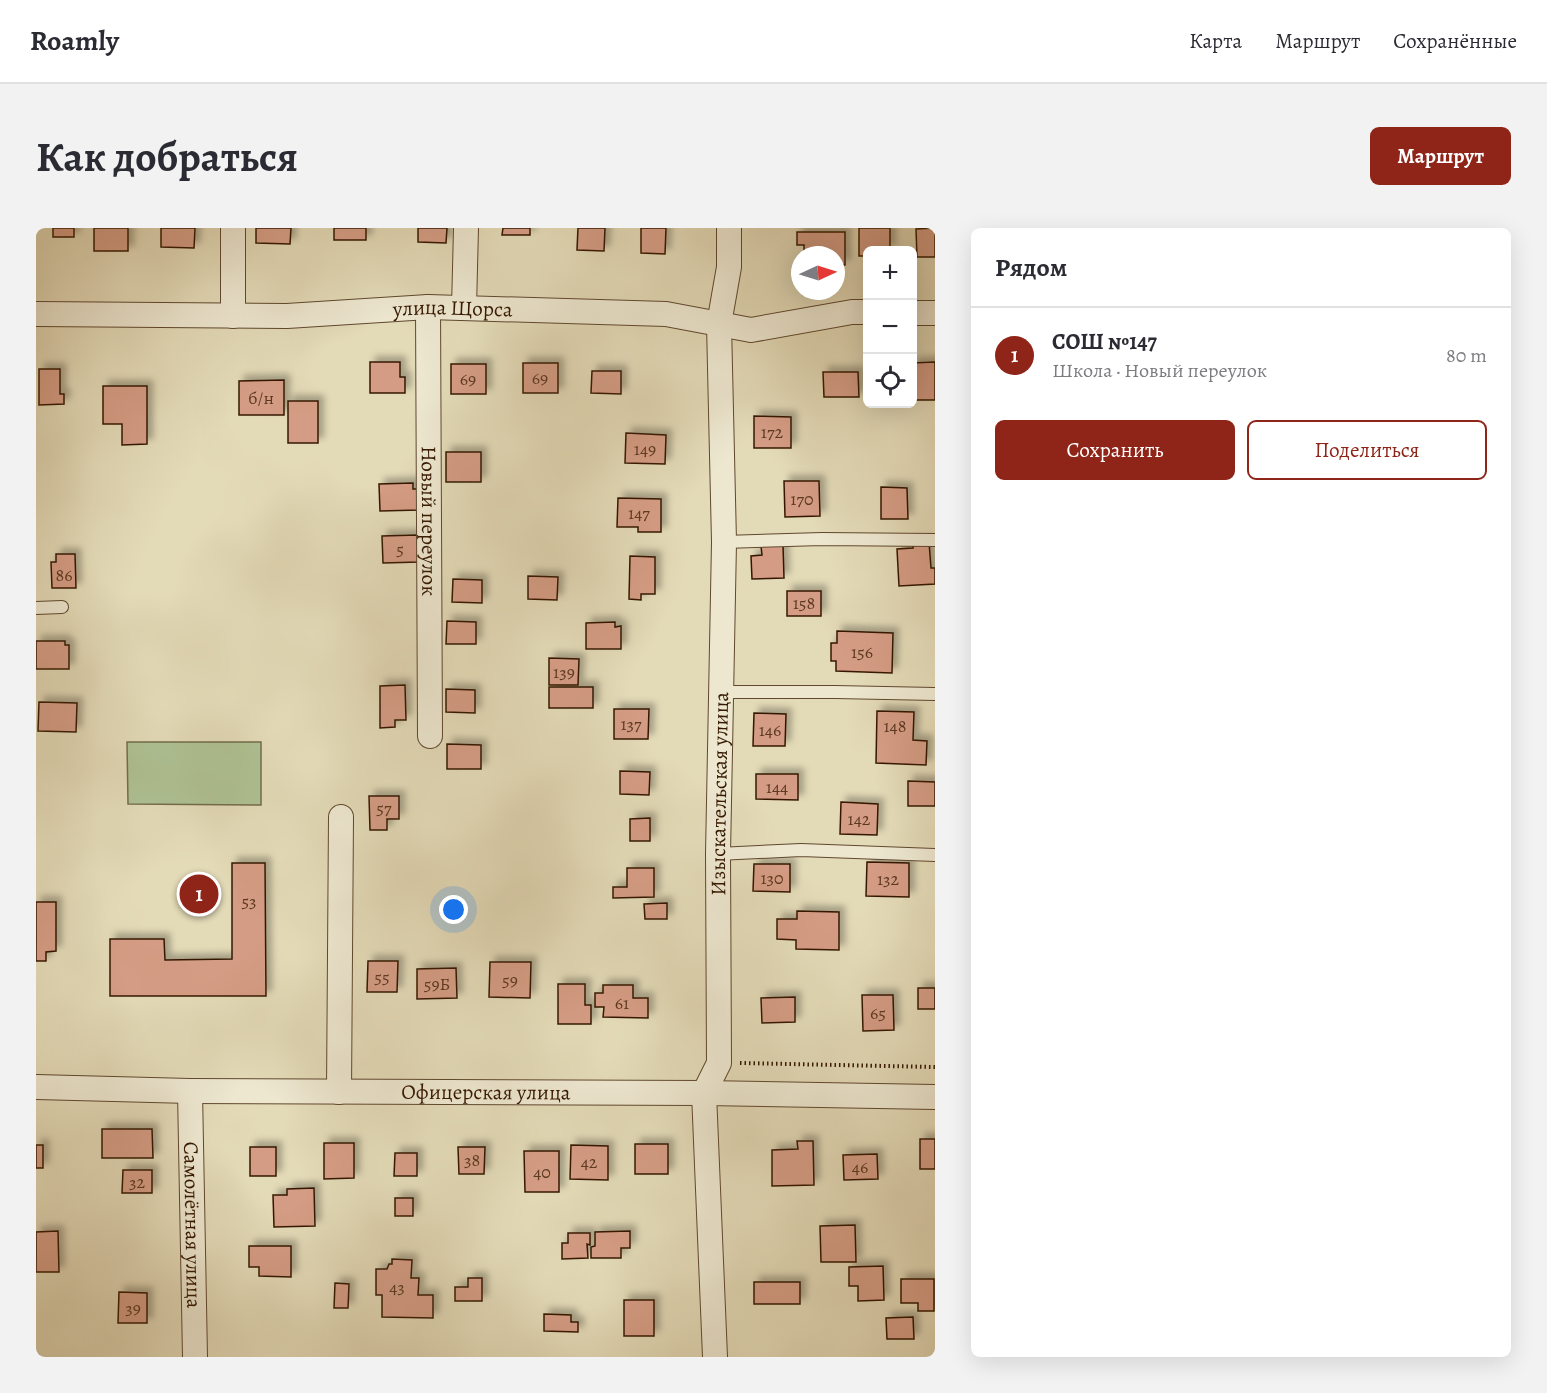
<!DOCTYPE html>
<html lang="ru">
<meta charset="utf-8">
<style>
body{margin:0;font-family:Alegreya,serif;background:#f2f2f3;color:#2b2b33}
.controls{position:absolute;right:18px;top:18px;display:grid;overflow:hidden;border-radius:9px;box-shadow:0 6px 24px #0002}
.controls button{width:54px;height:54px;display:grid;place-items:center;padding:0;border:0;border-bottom:2px solid #e1e1e2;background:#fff;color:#2b2b33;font:30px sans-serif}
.compass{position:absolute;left:755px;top:18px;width:54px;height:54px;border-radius:50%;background:#fff;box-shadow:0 6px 24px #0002;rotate:86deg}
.you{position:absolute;left:418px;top:682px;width:21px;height:21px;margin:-15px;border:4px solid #fff;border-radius:50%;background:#1a73e8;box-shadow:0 0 0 9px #1a73e833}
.badge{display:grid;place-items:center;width:39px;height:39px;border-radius:50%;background:#8f2418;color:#fff;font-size:20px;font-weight:700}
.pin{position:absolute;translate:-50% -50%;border:3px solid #fff;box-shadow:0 2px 6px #0006}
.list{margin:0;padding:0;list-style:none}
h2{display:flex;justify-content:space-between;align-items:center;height:78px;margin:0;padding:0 24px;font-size:26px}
h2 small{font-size:20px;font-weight:400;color:#7c7c81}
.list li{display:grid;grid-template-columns:39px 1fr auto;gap:18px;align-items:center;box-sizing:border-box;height:96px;padding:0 24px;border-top:2px solid #e1e1e2}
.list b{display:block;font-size:22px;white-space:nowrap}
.list p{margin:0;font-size:20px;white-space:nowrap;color:#7c7c81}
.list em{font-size:20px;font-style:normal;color:#7c7c81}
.actions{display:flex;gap:12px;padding:18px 24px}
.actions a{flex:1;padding:14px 0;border:2px solid #8f2418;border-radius:9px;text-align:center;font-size:21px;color:#8f2418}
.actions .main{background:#8f2418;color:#fff}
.icon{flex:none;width:33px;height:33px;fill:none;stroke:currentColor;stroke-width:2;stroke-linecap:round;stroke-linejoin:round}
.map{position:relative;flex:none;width:899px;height:1129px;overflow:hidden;border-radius:9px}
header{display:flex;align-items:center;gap:36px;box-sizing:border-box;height:84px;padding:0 30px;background:#fff;border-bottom:2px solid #e1e1e2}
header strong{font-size:28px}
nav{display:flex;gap:33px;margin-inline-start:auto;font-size:21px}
.intro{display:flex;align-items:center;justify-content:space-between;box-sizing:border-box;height:144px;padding:0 36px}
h1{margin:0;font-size:42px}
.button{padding:15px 27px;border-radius:9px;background:#8f2418;color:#fff;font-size:21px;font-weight:700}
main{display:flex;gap:36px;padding:0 36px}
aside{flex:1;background:#fff;border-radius:9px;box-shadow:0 6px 24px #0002}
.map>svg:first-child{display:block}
.green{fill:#aec193;stroke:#726c4a;stroke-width:1.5}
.building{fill:#d49c84;stroke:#351800;stroke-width:1.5;filter:url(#shadow)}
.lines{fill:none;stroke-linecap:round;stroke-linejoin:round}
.service-casing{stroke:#60482e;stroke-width:14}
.minor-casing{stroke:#60482e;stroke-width:26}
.path{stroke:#351800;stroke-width:4;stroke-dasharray:1.5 3;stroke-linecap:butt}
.service{stroke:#ede7d0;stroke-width:12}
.minor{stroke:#ede7d0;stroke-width:24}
.labels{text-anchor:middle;stroke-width:6;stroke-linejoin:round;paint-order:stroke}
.number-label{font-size:18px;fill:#5d3921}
.street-label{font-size:21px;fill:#351800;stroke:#ede7d0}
</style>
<header>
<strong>Roamly</strong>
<nav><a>Карта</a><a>Маршрут</a><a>Сохранённые</a></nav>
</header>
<div class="intro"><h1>Как добраться</h1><a class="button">Маршрут</a></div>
<main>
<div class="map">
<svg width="899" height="1129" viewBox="0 0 899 1129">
<defs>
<filter id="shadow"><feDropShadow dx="5.5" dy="-5.5" stdDeviation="3" flood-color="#0004"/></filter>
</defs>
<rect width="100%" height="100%" fill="#e3dab7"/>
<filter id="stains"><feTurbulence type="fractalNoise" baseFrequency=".00333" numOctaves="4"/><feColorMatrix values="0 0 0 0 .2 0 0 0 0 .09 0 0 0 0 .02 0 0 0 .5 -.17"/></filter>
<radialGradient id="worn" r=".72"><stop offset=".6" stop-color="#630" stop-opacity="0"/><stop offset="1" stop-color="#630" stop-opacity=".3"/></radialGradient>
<path class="green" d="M91,514H225V577L92,576Z"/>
<g class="building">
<rect x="17" y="0" width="21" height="9"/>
<rect x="58" y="0" width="34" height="23"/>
<path d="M125,0H159L158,20L125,19Z"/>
<path d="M220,0H255L254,16L220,15Z"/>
<rect x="298" y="0" width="32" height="12"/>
<path d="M382,0H411L410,15L382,14Z"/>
<path d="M467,0H494V7H466Z"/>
<path d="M542,0H569L568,23L541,22Z"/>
<path d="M605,0H630L629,26L605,25Z"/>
<path d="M823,0H854V22H831V28H823Z"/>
<path d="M899,0V29H881L880,1Z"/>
<path d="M761,4H809V37H800V27H768V17H761Z"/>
<path d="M334,134H364V149H369V165H334Z"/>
<path d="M899,134V172H876V135Z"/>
<rect x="487" y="135" width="35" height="30"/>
<rect x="415" y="136" width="35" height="30"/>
<path d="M3,141H24V166H28V176L3,177Z"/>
<path d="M556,143H585V166L555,165Z"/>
<path d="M787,144H822L823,169H788Z"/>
<path d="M248,152V187H203V153Z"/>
<path d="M67,158H111V216L86,217V196H67Z"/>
<rect x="252" y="173" width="30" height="42"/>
<path d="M718,188L755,189V220H718Z"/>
<path d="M590,205L630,207L629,236L589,235Z"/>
<rect x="410" y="224" width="35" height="30"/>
<path d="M748,253H783L784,288L749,289Z"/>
<path d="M377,255V261H382L383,282L344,283L343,256Z"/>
<path d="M845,259L871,260L872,291H845Z"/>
<path d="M582,270L625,271V304H602V299H581Z"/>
<path d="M382,307L383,334L347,335L346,308Z"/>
<path d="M893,314L895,340H899V356L863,358L861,321L877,320V315Z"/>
<path d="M747,317L748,350L716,351L715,328L726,327L725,318Z"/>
<path d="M20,326H39L40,360H16L15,334H20Z"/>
<path d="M594,328L619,329V366H605V372L593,371Z"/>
<path d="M492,348L522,349L521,372L492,371Z"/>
<path d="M417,351L446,352V375L416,374Z"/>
<rect x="751" y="363" width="34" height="25"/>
<path d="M411,393L440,394V416H410Z"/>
<path d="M579,394V399L585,398V421H550V395Z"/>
<path d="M801,403L857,405L856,445L800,443V433H795V415H801Z"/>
<path d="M0,413H29V417H33V441H0Z"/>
<path d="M513,430L543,431L542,457H513Z"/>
<path d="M369,457L370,492H359V499L344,500V458Z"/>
<rect x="513" y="459" width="44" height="21"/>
<path d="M410,461L439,462V485L410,484Z"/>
<path d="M3,474L41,475L40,504L2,503Z"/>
<path d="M578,481H613L612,511H578Z"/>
<path d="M841,483L878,484L877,512L891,513L890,537L840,535Z"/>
<path d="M718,485L750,486L749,518H717Z"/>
<path d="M411,516L445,517V541H411Z"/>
<path d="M584,543L614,544L613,567L584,566Z"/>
<path d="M720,546H762V572L720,571Z"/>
<path d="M872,553L899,554V578H872Z"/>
<path d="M333,568H363V591H351V602H334Z"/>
<path d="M805,574L842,576L841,607L804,606Z"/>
<path d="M614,590V613H594V591Z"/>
<path d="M831,634L873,635V669L830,668Z"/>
<path d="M196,635H229L230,768H74V711H128L129,732L196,731Z"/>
<path d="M718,636H754V664L717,663Z"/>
<path d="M591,640H618V669L577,670V659H591Z"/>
<path d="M0,674H20V723L10,724V733H0Z"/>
<path d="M631,675V691H609L608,676Z"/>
<path d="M761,683L803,684V722L760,721V712L741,711V691H761Z"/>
<path d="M332,733H362L361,764H331Z"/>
<path d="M454,734H495L494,770L453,769Z"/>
<path d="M420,740L421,770L381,771V741Z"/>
<path d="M522,756H549V777H555V796H522Z"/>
<path d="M567,757H597V770H612V790L567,789L568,779H559V765H567Z"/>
<rect x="882" y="760" width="17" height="21"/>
<path d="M826,767H857L858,802L827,803Z"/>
<path d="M759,769V794L726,795L725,770Z"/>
<path d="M66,901H116L117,930H66Z"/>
<rect x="884" y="911" width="15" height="30"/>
<path d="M761,913H777L778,957L736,958V922L762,921Z"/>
<path d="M288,915H318V950L288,951Z"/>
<rect x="599" y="916" width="33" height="30"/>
<rect x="0" y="917" width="7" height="23"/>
<path d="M535,917L572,918V952L534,951Z"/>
<rect x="214" y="919" width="26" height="29"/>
<path d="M422,919H449L448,946H423Z"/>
<path d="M488,923H523V964H489Z"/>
<path d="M359,925H381V948H358Z"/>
<path d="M841,926L842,951L808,952L807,927Z"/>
<path d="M87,942H116V965H86Z"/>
<path d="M278,960L279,998L238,999L237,967H251V961Z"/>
<rect x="359" y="970" width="18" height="18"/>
<path d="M819,997L820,1034H785L784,998Z"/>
<path d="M22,1003L23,1044H0V1004Z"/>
<path d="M594,1003V1020H585V1030H555V1019L559,1018V1004Z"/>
<path d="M532,1005H554V1017L551,1016L552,1030L526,1031V1015H532Z"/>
<path d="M213,1018H255V1049L223,1048V1039H213Z"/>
<path d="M356,1031L376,1032L375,1050H383L382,1067H397V1090L346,1089V1067H340V1041H351L353,1036H356Z"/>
<path d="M847,1038L848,1072L822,1073V1058H813V1039Z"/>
<path d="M432,1050H446V1073H419V1059H432Z"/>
<path d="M865,1051H898V1083H882V1075H865Z"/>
<rect x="718" y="1054" width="46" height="22"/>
<path d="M299,1055L313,1056L312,1080H298Z"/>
<path d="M83,1064L111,1065V1095H82Z"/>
<rect x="588" y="1072" width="30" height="36"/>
<path d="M508,1086L535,1087V1094H542V1104L508,1103Z"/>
<path d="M877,1089L878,1111H851L850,1090Z"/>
</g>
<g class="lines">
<defs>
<g id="service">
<path d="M688,314L786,311L899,312"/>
<path d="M0,380L26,379"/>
<path d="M684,464H799L899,466"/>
<path d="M682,626L765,622L899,627"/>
</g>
<g id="minor">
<path d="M197,0V88"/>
<path id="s1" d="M392,79L394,508"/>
<path d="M428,80L430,0"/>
<path d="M876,85H899"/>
<path id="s2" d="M0,86L251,88L392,79L630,86L715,102L816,84H831"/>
<path id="s3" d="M0,859L154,863L668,865L899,869"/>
<path id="s4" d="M154,863L159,1129"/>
<path d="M303,864L305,589"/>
<path id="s5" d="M679,1129L668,865L683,835L682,626L688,314L683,96L693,39V0"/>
</g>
</defs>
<use href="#service" class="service-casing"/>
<use href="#minor" class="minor-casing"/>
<path class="path" d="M704,835L899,839"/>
<use href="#service" class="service"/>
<use href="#minor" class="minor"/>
</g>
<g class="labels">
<g class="number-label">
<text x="504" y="156">69</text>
<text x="432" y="157">69</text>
<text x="225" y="176">б/н</text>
<text x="736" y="210">172</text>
<text x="609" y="227">149</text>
<text x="766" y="277">170</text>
<text x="603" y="291">147</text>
<text x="364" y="327">5</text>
<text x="28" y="353">86</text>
<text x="768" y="381">158</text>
<text x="826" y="430">156</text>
<text x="528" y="450">139</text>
<text x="595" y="502">137</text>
<text x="859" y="504">148</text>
<text x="734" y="508">146</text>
<text x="741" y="565">144</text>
<text x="348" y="586">57</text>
<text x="823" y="597">142</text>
<text x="736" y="656">130</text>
<text x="852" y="657">132</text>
<text x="213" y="679">53</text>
<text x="346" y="755">55</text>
<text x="474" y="758">59</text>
<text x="401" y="762">59Б</text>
<text x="586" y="781">61</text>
<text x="842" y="791">65</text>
<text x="436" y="938">38</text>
<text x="553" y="940">42</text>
<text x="824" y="945">46</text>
<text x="506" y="950">40</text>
<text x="101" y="960">32</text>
<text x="361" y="1065">43</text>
<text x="97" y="1086">39</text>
</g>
<g class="street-label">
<text dy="7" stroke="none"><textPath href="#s2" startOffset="417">улица Щорса</textPath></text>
<text dy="7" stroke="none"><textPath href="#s1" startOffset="214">Новый переулок</textPath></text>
<text dy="7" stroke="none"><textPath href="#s5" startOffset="567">Изыскательская улица</textPath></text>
<text dy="7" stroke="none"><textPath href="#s3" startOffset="450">Офицерская улица</textPath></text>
<text dy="7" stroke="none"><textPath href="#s4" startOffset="134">Самолётная улица</textPath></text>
</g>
</g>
<rect width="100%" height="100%" filter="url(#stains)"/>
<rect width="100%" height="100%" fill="url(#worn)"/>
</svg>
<div class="controls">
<button>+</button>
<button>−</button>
<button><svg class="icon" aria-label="locate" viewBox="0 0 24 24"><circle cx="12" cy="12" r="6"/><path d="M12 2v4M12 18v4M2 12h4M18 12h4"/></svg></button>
</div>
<svg class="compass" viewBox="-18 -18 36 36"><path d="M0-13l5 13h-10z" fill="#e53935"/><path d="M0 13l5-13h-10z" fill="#7c7c81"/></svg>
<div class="you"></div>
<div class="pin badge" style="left:163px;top:666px">1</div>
</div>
<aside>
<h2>Рядом<small></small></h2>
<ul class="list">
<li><span class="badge">1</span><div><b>СОШ №147</b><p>Школа · Новый переулок</p></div><em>80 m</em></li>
</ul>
<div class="actions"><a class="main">Сохранить</a><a>Поделиться</a></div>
</aside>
</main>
